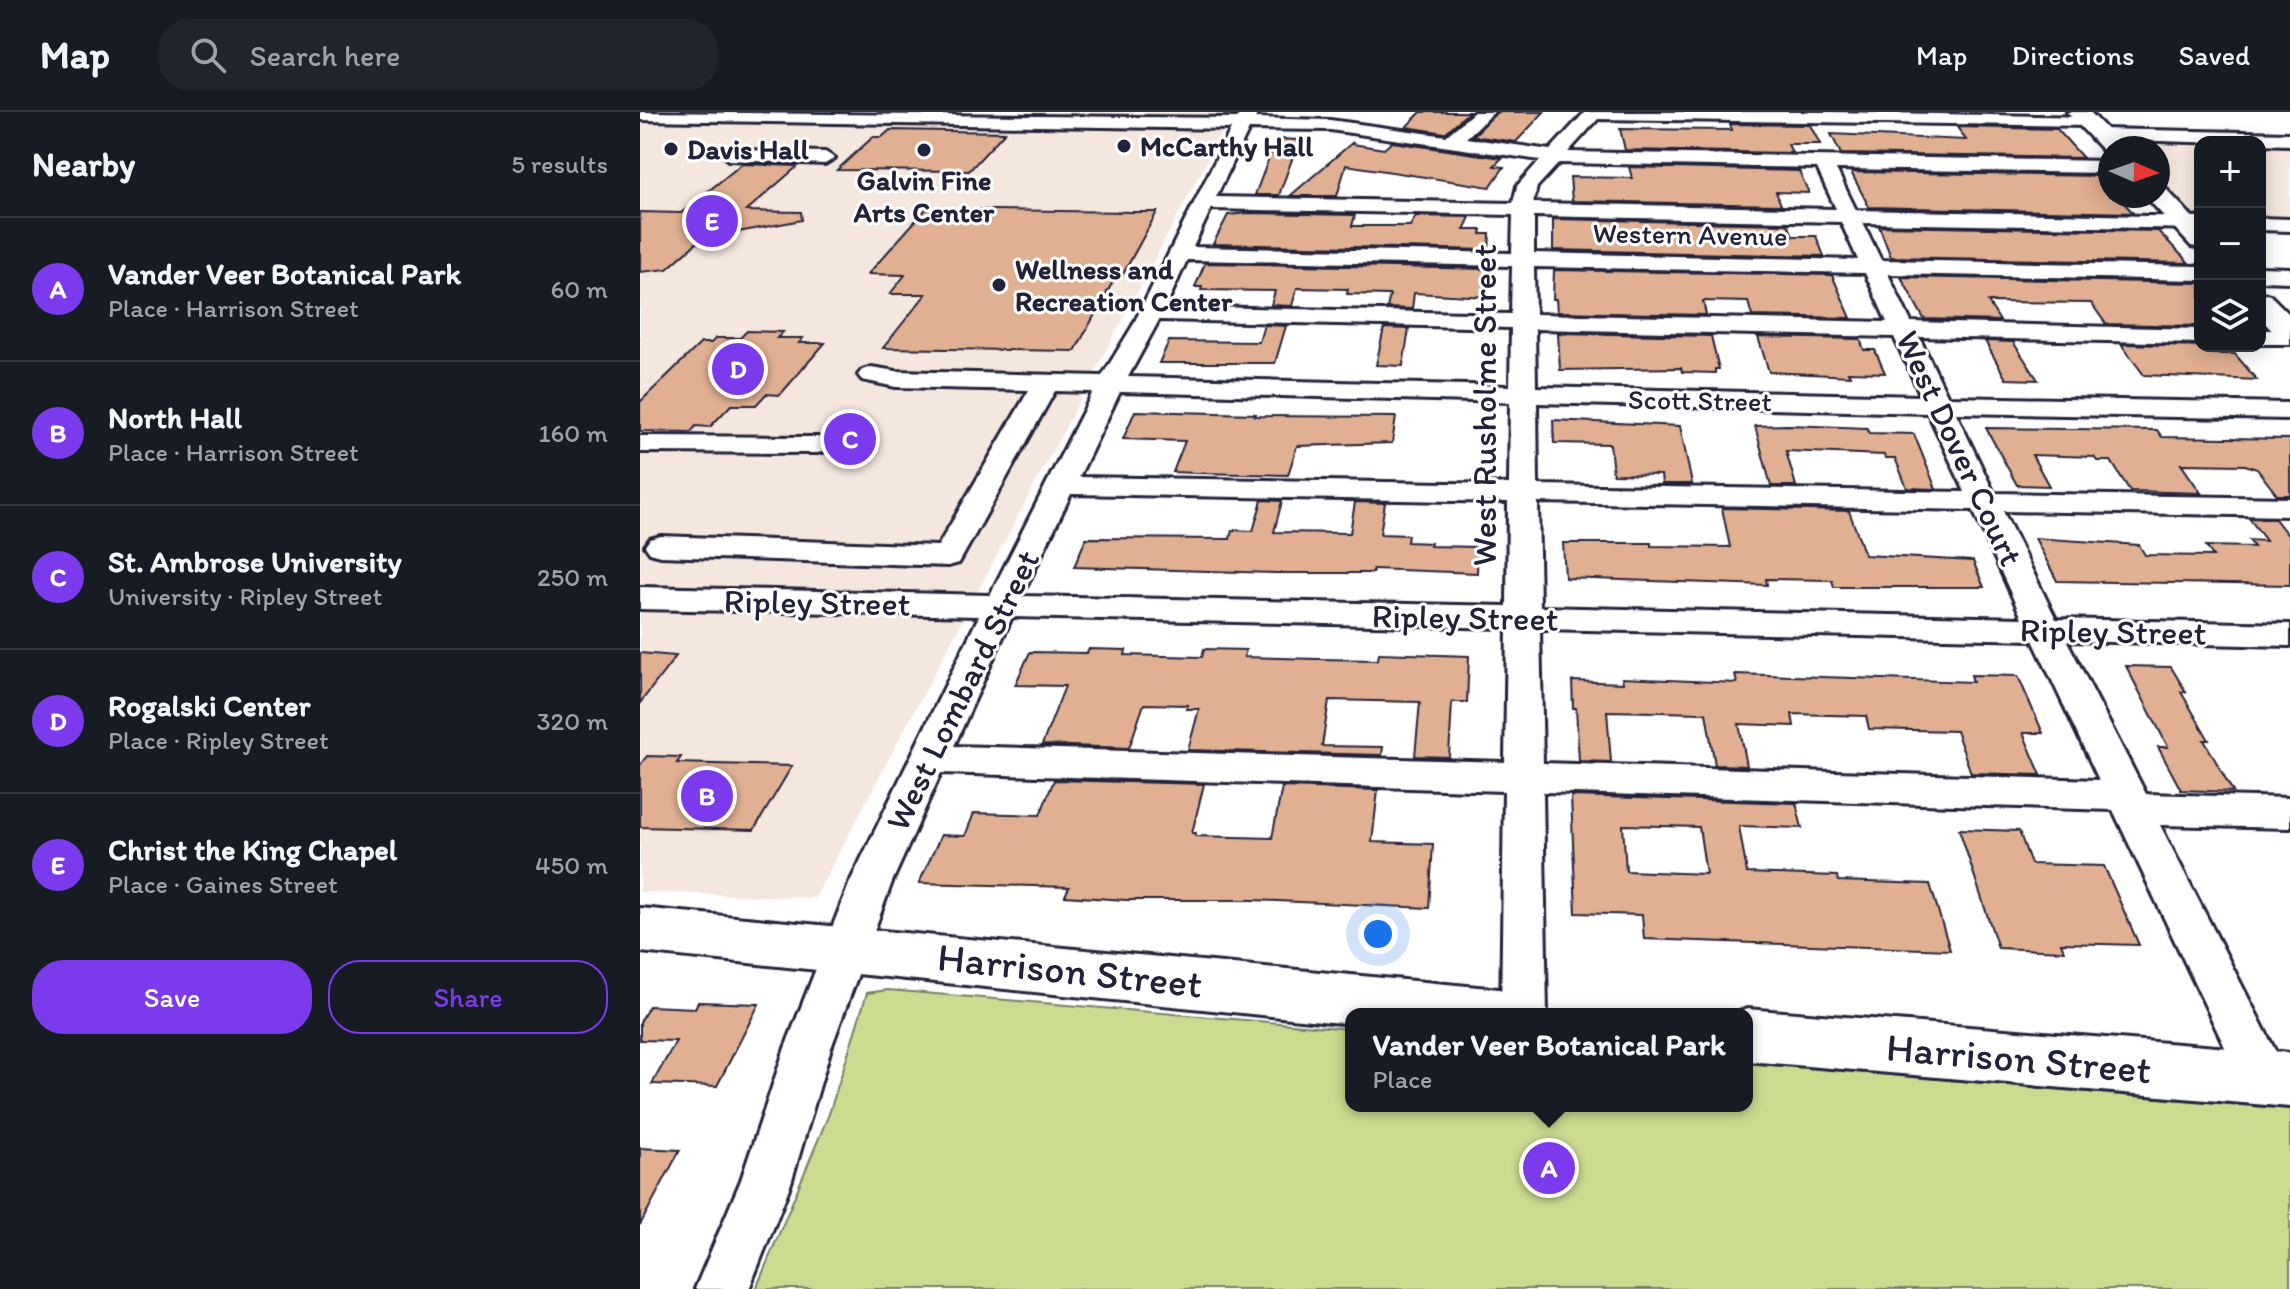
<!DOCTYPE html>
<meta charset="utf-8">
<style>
body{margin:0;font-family:Itim,sans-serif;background:#20242c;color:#f1f3f6}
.controls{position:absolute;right:24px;top:24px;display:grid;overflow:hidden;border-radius:16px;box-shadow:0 4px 20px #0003}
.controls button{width:72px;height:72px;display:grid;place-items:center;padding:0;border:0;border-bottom:2px solid #363941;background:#171b24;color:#f1f3f6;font:40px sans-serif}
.compass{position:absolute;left:1458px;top:24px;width:72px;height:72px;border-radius:50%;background:#171b24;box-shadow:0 4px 20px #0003;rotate:92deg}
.you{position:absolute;left:738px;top:822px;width:28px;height:28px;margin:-20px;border:6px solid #fff;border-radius:50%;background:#1a73e8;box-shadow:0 0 0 12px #1a73e833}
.badge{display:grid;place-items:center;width:52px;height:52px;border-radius:50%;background:#7c3aed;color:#fff;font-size:26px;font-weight:700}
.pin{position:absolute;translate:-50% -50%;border:4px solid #fff;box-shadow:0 2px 8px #0006}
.popup{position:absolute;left:705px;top:896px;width:408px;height:104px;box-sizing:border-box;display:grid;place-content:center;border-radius:16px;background:#171b24;filter:drop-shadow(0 2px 6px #0005);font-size:26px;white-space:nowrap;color:#9ea1a6}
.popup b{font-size:30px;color:#f1f3f6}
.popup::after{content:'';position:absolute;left:50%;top:100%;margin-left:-16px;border:16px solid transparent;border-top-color:#171b24}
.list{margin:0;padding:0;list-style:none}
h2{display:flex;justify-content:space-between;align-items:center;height:104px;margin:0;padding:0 32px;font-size:34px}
h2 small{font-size:26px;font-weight:400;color:#9ea1a6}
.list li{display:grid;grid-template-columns:52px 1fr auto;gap:24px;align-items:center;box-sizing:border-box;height:144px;padding:0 32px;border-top:2px solid #363941}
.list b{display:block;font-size:30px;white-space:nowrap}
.list p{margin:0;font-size:26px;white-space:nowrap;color:#9ea1a6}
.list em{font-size:26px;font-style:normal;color:#9ea1a6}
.actions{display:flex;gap:16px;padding:24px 32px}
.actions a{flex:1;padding:18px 0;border:2px solid #7c3aed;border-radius:32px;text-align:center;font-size:28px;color:#7c3aed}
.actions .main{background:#7c3aed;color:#fff}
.icon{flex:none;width:44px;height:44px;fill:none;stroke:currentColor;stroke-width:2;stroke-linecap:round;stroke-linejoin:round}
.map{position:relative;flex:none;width:1650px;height:1177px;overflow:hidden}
header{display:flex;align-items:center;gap:48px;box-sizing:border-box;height:112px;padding:0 40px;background:#171b24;border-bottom:2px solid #363941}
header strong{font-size:38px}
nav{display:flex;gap:44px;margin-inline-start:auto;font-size:28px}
.search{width:560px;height:72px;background:#20242c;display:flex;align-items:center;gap:20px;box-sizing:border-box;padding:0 28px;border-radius:32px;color:#9ea1a6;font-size:30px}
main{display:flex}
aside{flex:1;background:#171b24}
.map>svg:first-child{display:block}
.built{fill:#f6e7de}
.green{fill:#cbdc91;stroke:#767f66;stroke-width:2}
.building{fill:#e1af92;stroke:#22223b;stroke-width:2;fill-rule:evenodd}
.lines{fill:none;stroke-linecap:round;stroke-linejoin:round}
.minor-casing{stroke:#22223b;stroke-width:6}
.major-casing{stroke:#22223b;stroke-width:6}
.highway-casing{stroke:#22223b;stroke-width:6}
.minor{fill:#fff;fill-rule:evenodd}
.major{fill:#fff;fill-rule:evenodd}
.highway{fill:#fff;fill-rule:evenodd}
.poi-dot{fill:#22223b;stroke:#fff;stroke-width:3}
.labels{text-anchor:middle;stroke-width:6;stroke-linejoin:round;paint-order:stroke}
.far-poi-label{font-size:28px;font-weight:bold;fill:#22223b;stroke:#fff;text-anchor:start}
.far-street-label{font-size:28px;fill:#22223b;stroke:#fff}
.street-label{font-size:34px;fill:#22223b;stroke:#fff}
.near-street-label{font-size:40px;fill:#22223b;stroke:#fff}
</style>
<header>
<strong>Map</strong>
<div class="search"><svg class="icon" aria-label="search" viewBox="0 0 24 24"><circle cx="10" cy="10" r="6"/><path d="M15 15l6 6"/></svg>Search here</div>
<nav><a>Map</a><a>Directions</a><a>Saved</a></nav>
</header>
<main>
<aside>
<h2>Nearby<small>5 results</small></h2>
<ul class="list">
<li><span class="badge">A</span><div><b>Vander Veer Botanical Park</b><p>Place · Harrison Street</p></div><em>60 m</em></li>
<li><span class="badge">B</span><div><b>North Hall</b><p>Place · Harrison Street</p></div><em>160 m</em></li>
<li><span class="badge">C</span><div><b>St. Ambrose University</b><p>University · Ripley Street</p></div><em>250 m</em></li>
<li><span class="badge">D</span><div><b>Rogalski Center</b><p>Place · Ripley Street</p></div><em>320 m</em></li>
<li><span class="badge">E</span><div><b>Christ the King Chapel</b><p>Place · Gaines Street</p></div><em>450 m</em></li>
</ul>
<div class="actions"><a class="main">Save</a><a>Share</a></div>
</aside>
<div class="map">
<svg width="1650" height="1177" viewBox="0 0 1650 1177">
<rect width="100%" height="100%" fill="#fff"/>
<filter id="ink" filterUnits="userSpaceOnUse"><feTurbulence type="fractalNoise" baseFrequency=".0125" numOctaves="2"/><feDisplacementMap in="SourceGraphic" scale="16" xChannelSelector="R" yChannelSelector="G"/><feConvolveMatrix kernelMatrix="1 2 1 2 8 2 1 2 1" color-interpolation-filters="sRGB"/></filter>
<g filter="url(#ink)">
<g class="built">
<path d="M0,0H593L175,786L0,780Z"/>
<path d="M1479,28L1599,30H1560L1558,106L1518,66V36H1487Z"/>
<path d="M1620,30L1650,31V107H1620Z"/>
</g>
<path class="green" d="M248,878L711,917V994H1107V951L1650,997V1177H116L189,1002L227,881Z"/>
<g class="building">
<path d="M781,0H829L805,21L766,15Z"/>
<path d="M857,0H904L876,30L833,24Z"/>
<path d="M1090,12L1170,13L1180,32H1148L1152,41L985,38L980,17L1092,18Z"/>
<path d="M1317,15L1417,17L1443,46L1201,42L1191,22L1326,28Z"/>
<path d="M250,18L365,20L329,59L197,58L233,25H242Z"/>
<path d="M636,27L659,28L639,83H615Z"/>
<path d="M713,30L712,32L744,37L752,30L862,46L854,54L864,55L850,75L706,53L697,84H650Z"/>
<path d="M102,52L158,54L106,99L161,100L162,108L61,127L27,157L0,160V100L41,101Z"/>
<path d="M989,55L1159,59L1169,81L1136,80L1141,93L932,89L930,65L992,66Z"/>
<path d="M1211,60L1460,64L1470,75V84H1478L1493,101L1229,95Z"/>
<path d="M286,97L492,100H517L482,164H476L435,239L243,236L286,182H250L265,163L228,162Z"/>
<path d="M608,101L715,103L712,114H770L776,104L830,105L824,118H842L841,122H850L849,138L573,132L588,103Z"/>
<path d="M913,107L1148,112L1153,124H1176L1184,144L913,138Z"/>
<path d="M1239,114L1518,119L1549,151L1251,145Z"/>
<path d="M565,151L848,157L847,185L774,181L772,197L747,196L750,183L707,182L708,177L657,176L652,194L631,193L635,179L561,178L562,175H555Z"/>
<path d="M914,158L1192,163L1211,206L1112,204L1108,190L1063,189L1066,203L917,200L916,187H913Z"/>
<path d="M1261,165L1560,171V214L1466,212L1451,191L1348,190L1360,209L1284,207Z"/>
<path d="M624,213L646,214L635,251H519L529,229L619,230Z"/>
<path d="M744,216L769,217L763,254L736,253Z"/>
<path d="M107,219L143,220L137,226H163L159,231H185L140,283L126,282L116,293H91L70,315L56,314L51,320L0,319V290L61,231H71L76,226H100Z"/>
<path d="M918,221L1071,224L1079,257H1075V261L1042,260L1041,256L920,258Z"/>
<path d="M1118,225L1220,227L1224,238H1235L1245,261L1208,260L1210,264L1129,260Z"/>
<path d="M1345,229L1373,230L1398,268L1366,267Z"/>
<path d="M1481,232L1565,234L1572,242H1595L1617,268L1504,263Z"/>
<path d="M495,299L616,302L615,304L756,305L752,331L657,334L648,363L557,361L533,360L545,329L483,327Z"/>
<path d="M913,308L1040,314L1052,372H1022L1021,363L973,362L970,332L914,331Z"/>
<path d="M1148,313L1227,316L1229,321L1274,322L1296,377L1267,376L1255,346H1245L1244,343L1146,339L1156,374H1131L1115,314Z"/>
<path d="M1346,316L1517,318L1522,325L1650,327V383H1637L1617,357L1605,353L1541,352L1561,381L1490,379L1471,349H1457L1454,345L1392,343L1409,374L1377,373Z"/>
<path d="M622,388L642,389L634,420L710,421L715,390L745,391L740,422L768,423L767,430L791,431L790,434L838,435L837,461L733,457V461H635L434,455L446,426L590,427L592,418L613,419Z"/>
<path d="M1082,396L1209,399L1225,443L1333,449L1344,475H1194L1192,468L1126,467L1127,473L925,466L923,431H1011V434L1090,435Z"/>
<path d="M1609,406L1635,407L1650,426V473L1417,469L1395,426L1499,433L1505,443L1573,444L1566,434L1614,435L1609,428L1626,429Z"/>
<path d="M449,537L486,538L485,543L562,545L564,537L606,538L604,545L678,547L738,548L739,541L829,544L827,590H812L809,645L775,644L780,590L689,588L682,634L743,635L742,643L548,638L559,597H546L548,593L504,592L489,636L402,633L425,574L375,573L390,540L447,541Z"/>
<path d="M0,541L36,544L0,591Z"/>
<path d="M1486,554L1531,555L1546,580H1541L1569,628H1564L1593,680L1541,678L1518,635H1528Z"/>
<path d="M1095,562L1333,570L1331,563L1378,564L1403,621H1383L1401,663L1331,661L1316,619L1229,617L1226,604L1152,602L1154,614L1099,612L1107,654L1075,653L1066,601L967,599L971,650L939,649L936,596H933L932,569L983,571L982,566L1097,571Z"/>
<path d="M7,644L41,645L37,651L152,654L114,718L0,715V653Z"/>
<path d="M414,668L564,672L552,721H556L555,724L632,726L642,675L738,678L732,730L793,732L789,796L613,788H486L425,784L429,775L279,771L301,723L325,724L334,701L400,703Z"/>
<path d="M931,684L1156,691L1162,716L1099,714L1107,761L1197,764L1198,769L1290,772L1310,838L1004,827L1002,803L936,801ZM983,713L1059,715L1066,762L986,759Z"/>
<path d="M1319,717L1379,719L1391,752L1464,754L1499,833L1421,831L1424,839L1358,836Z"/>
<path d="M58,890L119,892L77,974L12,972L36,929L0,928V910L9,894L55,896Z"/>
<path d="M0,1036L40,1038L0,1113Z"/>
</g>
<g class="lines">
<defs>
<g id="minor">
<path d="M0,0L597,6L601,0H619L615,6L690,8L806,24L834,0H854L826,26L910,38L945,0H1191L1453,5L1456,9L1453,13L1447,14L958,7L928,40L1470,49V61L1196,57L1216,98L1560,105V117L1223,111L1241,148L1560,154V168L1248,162L1271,210L1560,217V231L1279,225L1308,285L1650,291V307L1316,301L1354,381L1650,386V404L1363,399L1416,507L1650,512V534L1427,529L1506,682L1650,686V716L1520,713L1641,950L1648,966L1641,982L1624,988L1607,982L1473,698L903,680L907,902H861L864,679L301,661L252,770L191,936L151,1071L109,1177H55L101,1068L145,936L210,770L339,504L0,497V475L350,483L453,280L415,279L319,451L308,454L21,444L10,441L5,434L10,427L21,424L298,434L389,278L256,275L222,268L218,263L222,258L231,255L256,259L462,264L492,215L591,17L0,8ZM609,17L690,18L900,48L877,74L873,91L576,85ZM919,51L1177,56L1196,97L893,91L897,75ZM571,97L873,103L872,141L553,135ZM894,104L1201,110L1218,148L894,141ZM547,148L872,154L871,202L526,194ZM894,155L1225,161L1247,210L895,202ZM519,208L871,216L870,274L488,265ZM895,217L1254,225L1281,284L896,275ZM480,280L870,290L869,372L439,365ZM897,291L1288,301L1325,380L898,373ZM431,382L868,390L867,494L382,484ZM898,390L1333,398L1382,506L900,495ZM372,505L867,516L865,650L314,634ZM900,517L1393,528L1459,668L903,651Z"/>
<path d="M1460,17L1650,21V33L1453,27L1451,23Z"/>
<path d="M95,38L185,40L195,46L185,52L88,48L85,44Z"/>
<path d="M1620,106L1650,107V119L1620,118Z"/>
<path d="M1620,155L1650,156V170L1620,169Z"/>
<rect x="1620" y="218" width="30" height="14"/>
<path d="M0,324L177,325L187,327L191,333L187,339L177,341L0,340Z"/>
</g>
<g id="major">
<path d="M1427,0H1450L1485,36H1470V42L1465,41Z"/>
<path d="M1518,76L1527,78L1560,113V136L1551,134L1509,88L1506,84H1518Z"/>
<path d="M1620,180L1630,183L1650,203V229L1639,226L1620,206Z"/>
</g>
<g id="highway">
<path d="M0,796L859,877L879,884L887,902H711V912L0,840Z"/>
<path d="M1107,897L1650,941V995L1107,949V902H1094Z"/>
</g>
</defs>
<use href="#minor" class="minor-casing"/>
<use href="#major" class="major-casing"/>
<use href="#highway" class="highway-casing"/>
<use href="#minor" class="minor"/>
<use href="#major" class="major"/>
<use href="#highway" class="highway"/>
</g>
</g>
<g class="poi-dot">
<circle cx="484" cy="34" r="8"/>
<circle cx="31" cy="37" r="8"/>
<circle cx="284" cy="38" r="8"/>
<circle cx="359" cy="173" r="8"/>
</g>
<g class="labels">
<g class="far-poi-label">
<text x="500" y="44">McCarthy Hall</text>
<text x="47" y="47">Davis Hall</text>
<text x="284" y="78" text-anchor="middle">Galvin Fine<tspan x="284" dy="32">Arts Center</tspan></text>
<text x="375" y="167">Wellness and<tspan x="375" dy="32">Recreation Center</tspan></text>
</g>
<g class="far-street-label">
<text transform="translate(1050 122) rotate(1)" y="10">Western Avenue</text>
<text transform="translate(1060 288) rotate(1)" y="10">Scott Street</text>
</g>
<g class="street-label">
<text transform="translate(844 293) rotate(-90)" y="12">West Rusholme Street</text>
<text transform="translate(1320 336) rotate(65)" y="12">West Dover Court</text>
<text transform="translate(177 490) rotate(1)" y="12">Ripley Street</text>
<text transform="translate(825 505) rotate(1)" y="12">Ripley Street</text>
<text transform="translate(1473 519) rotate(1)" y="12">Ripley Street</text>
<text transform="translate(322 578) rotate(-64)" y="12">West Lombard Street</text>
</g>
<g class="near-street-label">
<text transform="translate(430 858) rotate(6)" y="14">Harrison Street</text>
<text transform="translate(1379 946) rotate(5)" y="14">Harrison Street</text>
</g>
</g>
</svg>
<div class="controls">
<button>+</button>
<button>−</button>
<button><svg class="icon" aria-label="layers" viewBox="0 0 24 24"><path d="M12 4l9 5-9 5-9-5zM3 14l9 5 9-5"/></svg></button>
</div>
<svg class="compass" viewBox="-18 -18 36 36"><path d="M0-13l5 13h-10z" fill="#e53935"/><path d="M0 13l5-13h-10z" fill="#9ea1a6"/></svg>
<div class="you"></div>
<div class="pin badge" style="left:909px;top:1056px">A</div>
<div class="popup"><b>Vander Veer Botanical Park</b>Place</div>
<div class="pin badge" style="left:67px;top:684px">B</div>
<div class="pin badge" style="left:210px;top:327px">C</div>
<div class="pin badge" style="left:98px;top:257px">D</div>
<div class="pin badge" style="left:72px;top:109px">E</div>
</div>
</main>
